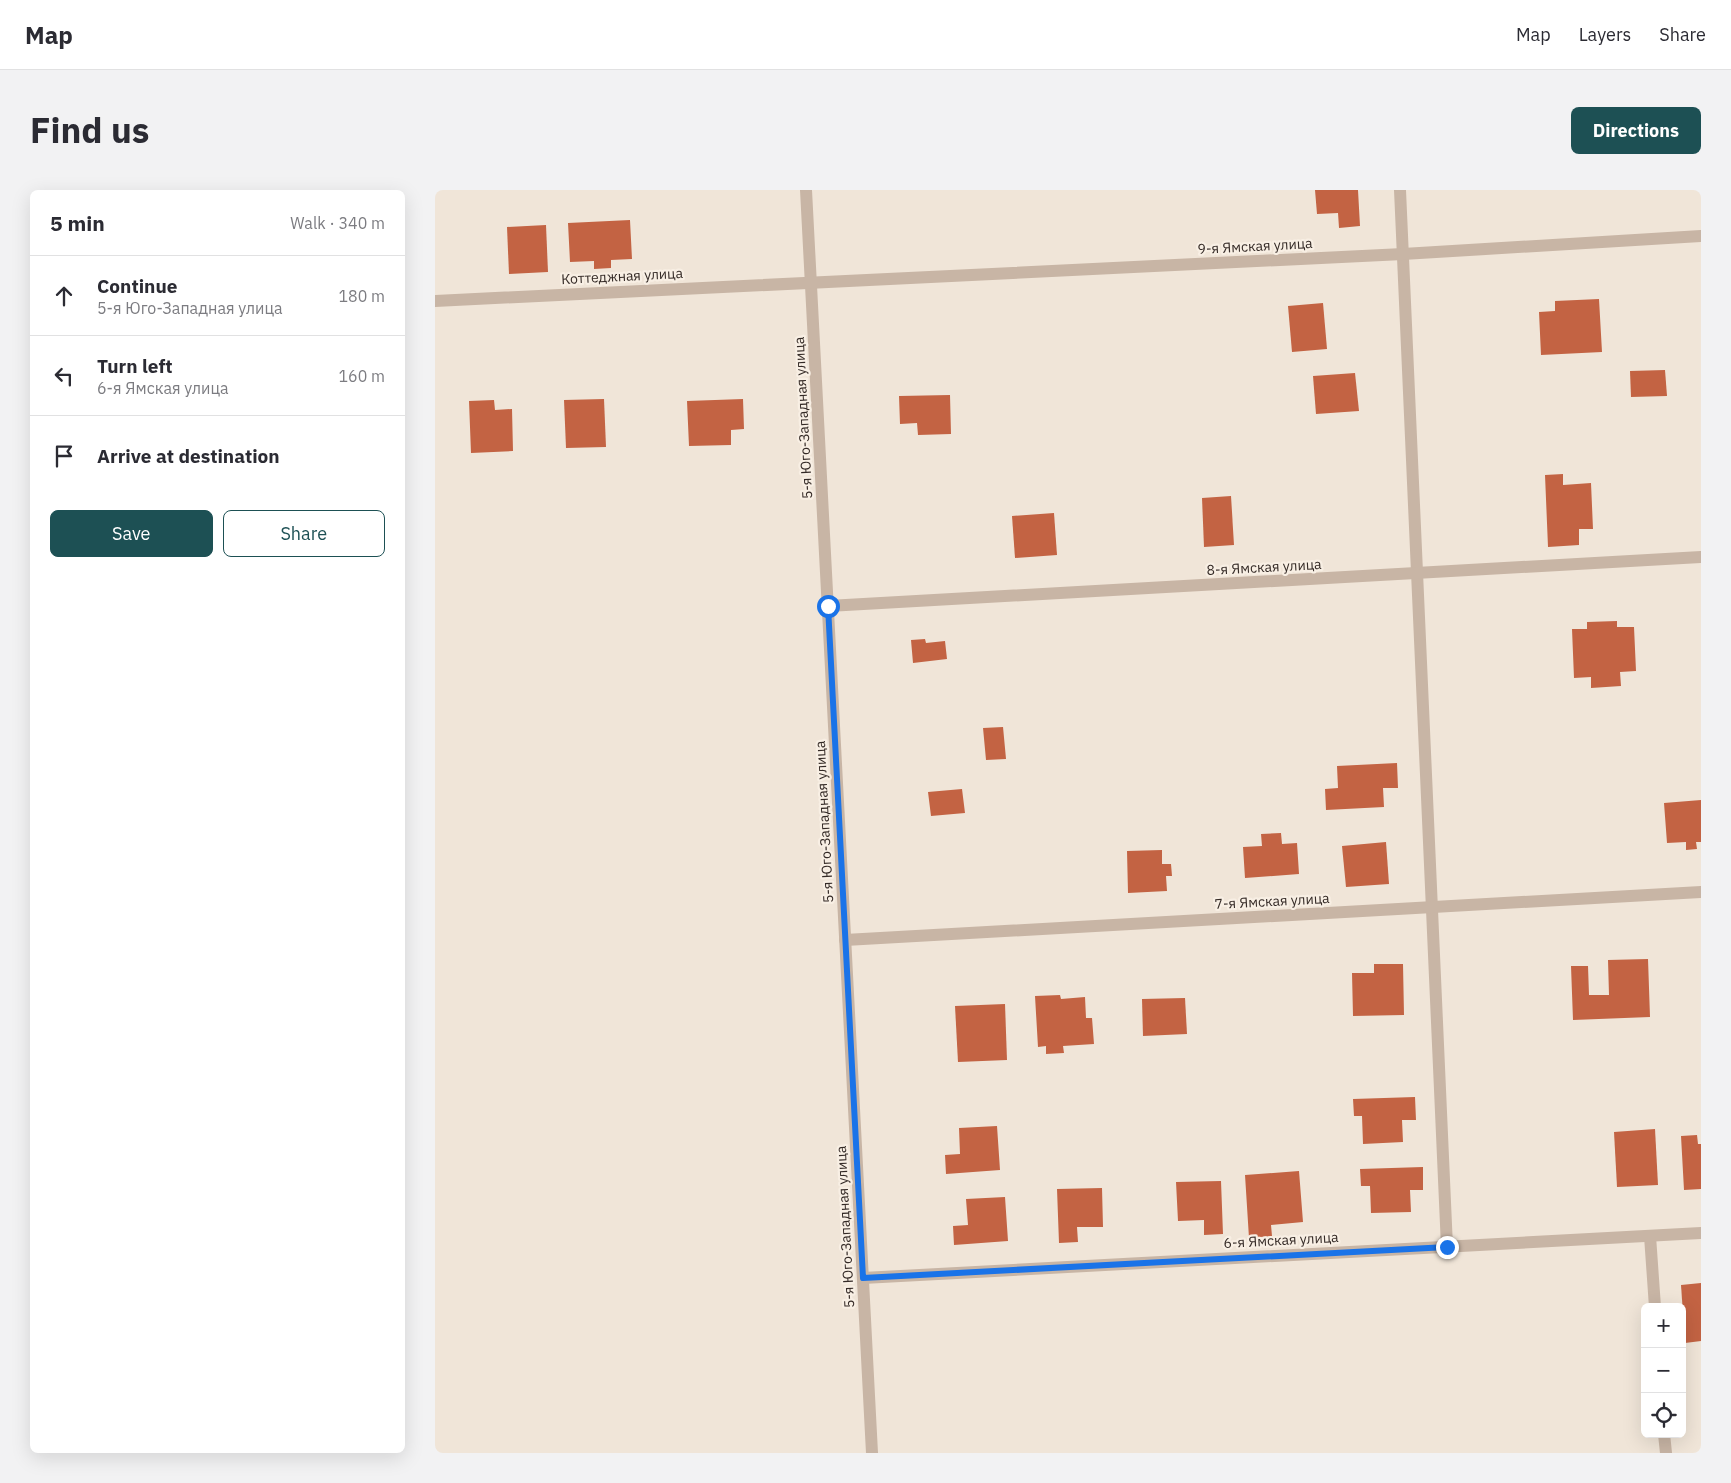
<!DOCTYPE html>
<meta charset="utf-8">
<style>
body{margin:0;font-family:"IBM Plex Sans",sans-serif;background:#f2f2f3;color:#2b2b33}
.controls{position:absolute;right:15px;bottom:15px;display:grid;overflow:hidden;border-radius:8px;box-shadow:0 5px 20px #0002}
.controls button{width:45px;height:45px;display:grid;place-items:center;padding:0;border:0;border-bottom:1px solid #e1e1e2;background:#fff;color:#2b2b33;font:25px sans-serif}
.stop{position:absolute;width:15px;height:15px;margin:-11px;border:4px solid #1a73e8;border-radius:50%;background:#fff}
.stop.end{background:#1a73e8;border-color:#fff;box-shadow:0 1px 5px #0008}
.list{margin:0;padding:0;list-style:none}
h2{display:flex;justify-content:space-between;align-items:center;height:65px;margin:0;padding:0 20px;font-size:21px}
h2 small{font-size:16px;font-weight:400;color:#7c7c81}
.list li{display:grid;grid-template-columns:32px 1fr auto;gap:15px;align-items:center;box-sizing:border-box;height:80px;padding:0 20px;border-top:1px solid #e1e1e2}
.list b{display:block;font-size:19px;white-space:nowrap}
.list p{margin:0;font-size:16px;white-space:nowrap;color:#7c7c81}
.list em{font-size:16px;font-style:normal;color:#7c7c81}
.actions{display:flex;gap:10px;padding:15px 20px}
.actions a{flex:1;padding:11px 0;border:1px solid #1d5054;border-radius:8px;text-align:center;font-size:18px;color:#1d5054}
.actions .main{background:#1d5054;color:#fff}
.icon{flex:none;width:28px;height:28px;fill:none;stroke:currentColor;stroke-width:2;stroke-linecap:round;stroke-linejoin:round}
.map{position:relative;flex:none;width:1266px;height:1263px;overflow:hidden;border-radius:8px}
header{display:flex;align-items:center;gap:30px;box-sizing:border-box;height:70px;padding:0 25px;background:#fff;border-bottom:1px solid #e1e1e2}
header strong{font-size:24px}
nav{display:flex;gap:28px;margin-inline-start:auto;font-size:18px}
.intro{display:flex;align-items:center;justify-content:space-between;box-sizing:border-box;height:120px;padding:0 30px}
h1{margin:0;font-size:35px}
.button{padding:12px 22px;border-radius:8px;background:#1d5054;color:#fff;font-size:18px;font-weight:700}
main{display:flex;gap:30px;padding:0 30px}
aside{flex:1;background:#fff;border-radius:8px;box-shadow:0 5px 20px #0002}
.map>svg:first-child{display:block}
.building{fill:#c36343}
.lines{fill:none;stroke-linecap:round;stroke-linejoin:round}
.service{stroke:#c8b5a5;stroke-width:12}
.minor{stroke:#c8b5a5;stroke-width:12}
.route{stroke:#1a73e8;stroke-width:6}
.labels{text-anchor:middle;stroke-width:4.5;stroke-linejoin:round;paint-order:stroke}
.street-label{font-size:14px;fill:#342a26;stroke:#f8efe4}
</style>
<header>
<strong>Map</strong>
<nav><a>Map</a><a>Layers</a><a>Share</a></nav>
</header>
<div class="intro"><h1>Find us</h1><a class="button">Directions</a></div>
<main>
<aside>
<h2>5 min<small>Walk · 340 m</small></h2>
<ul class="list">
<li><svg class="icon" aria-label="ahead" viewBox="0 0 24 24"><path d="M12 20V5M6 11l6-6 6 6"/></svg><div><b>Continue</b><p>5-я Юго-Западная улица</p></div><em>180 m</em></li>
<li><svg class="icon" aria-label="left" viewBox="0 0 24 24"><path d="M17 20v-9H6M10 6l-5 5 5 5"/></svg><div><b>Turn left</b><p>6-я Ямская улица</p></div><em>160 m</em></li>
<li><svg class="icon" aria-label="arrive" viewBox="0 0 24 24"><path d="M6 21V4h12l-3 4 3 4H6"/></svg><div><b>Arrive at destination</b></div></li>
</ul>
<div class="actions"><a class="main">Save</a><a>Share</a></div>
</aside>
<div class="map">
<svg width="1266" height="1263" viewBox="0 0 1266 1263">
<rect width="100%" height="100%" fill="#f0e5d8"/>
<g class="building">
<path d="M880,0H923L925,36L904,38L903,23L882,24Z"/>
<path d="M195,30L197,69L176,70V78L159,79V71L135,72L133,33Z"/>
<path d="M111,35L113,82L74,84L72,37Z"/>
<path d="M1164,109L1167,162L1106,165L1104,122L1120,121V111Z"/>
<path d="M888,113L892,159L857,162L853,116Z"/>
<path d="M1230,180L1232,206L1196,207L1195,181Z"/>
<path d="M920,183L924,221L881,224L878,186Z"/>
<path d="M515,205L516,244L483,245L482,233L465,234L464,206Z"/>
<path d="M169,209L171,257L131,258L129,210Z"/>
<path d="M308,209L309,239L296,240V255L254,256L252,211Z"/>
<path d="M59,210L60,220L77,219L78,261L36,263L34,211Z"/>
<path d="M1128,284V295L1156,293L1158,339H1144V355L1113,357L1110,285Z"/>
<path d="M796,306L799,355L769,357L767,308Z"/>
<path d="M619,323L622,365L580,368L577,326Z"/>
<path d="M1182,431V437H1199L1201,481L1185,482L1186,496L1156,498V487L1139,488L1137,439H1152V432Z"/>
<path d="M490,449L491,453L510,451L512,469L478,473L476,450Z"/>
<path d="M568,537L571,569L551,570L548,538Z"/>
<path d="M962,573L963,598H948L949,617L891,620L890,599L903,598L902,576Z"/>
<path d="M527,599L530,623L496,626L493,602Z"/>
<path d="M1266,610V652H1261L1262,659L1251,660V652L1232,653L1229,613Z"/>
<path d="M846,643L847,654L862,653L864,684L810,688L808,657L827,656L826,644Z"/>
<path d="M951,652L954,694L911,697L907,656Z"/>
<path d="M727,660V674H736L737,686H731L732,701L693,703L692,661Z"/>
<path d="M1213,769L1215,827L1138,830L1136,776H1153L1154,805H1174L1173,770Z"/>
<path d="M939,774H968L969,825L918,826L917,783H939Z"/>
<path d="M625,805L626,809L650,807L651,828H657L659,854L628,856L629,863L611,864V856L603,857L600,806Z"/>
<path d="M750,808L752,844L708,846L707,809Z"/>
<path d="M570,814L572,870L523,872L520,816Z"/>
<path d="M980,907L981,930H967L968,952L928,954L927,926H919L918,909Z"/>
<path d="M562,936L565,980L511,984L510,965L525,964L524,938Z"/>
<path d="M1220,939L1223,995L1182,997L1179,942Z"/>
<path d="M1262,945L1263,954H1266V999L1249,1000L1246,946Z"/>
<path d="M988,977V1000H975L976,1022L936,1023L935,996H926L925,979Z"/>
<path d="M864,981L868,1032L836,1035L837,1046L814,1048L810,985Z"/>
<path d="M786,991L788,1044L769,1045V1030L743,1031L741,992Z"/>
<path d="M667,998L668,1037H642L643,1052L624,1053L622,999Z"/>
<path d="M570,1007L573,1051L519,1055L518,1036L533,1035L531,1009Z"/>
<path d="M1266,1093V1151L1250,1153L1246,1095Z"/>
</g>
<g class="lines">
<g class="service">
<path d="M965,0L1012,1057"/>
<path d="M1215,1046L1220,1117"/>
<path d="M1229,1244L1231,1263"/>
</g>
<g class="minor">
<path d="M371,0L437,1263"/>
<path d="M0,111L968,64L1266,46"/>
<path d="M393,416L1266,367"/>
<path d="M410,750L1266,702"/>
<path d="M428,1088L1266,1043"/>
</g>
</g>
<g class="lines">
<path class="route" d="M393,416L428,1088L1012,1057"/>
</g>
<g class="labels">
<g class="street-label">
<text transform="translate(820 56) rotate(-3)" y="5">9-я Ямская улица</text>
<text transform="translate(187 86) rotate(-3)" y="5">Коттеджная улица</text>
<text transform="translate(368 228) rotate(-93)" y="5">5-я Юго-Западная улица</text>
<text transform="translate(829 377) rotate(-3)" y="5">8-я Ямская улица</text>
<text transform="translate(389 632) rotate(-93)" y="5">5-я Юго-Западная улица</text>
<text transform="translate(837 711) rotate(-3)" y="5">7-я Ямская улица</text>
<text transform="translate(410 1037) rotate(-93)" y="5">5-я Юго-Западная улица</text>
<text transform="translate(846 1050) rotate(-3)" y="5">6-я Ямская улица</text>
</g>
</g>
</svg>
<div class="controls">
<button>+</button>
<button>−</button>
<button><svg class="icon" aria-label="locate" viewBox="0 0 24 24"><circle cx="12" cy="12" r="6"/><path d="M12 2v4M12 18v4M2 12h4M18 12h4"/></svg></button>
</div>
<div class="stop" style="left:393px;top:416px"></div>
<div class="stop end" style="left:1012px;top:1057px"></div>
</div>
</main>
